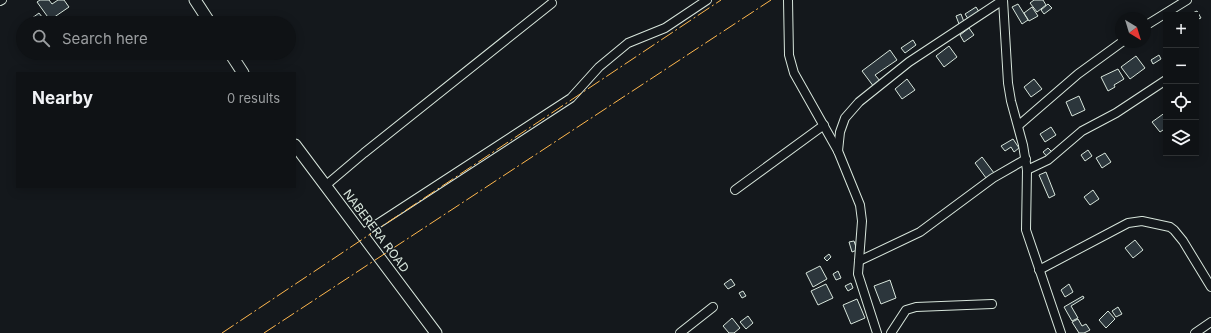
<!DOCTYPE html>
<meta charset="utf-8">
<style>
body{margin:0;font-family:Inter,sans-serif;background:#181b1e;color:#f1f3f6}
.controls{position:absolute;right:12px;top:12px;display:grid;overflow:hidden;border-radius:0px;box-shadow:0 2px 10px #0003}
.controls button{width:36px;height:36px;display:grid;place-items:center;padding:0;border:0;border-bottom:1px solid #2f3234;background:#0f1215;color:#f1f3f6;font:20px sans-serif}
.compass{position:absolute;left:1115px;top:12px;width:36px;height:36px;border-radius:50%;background:#0f1215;box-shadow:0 2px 10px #0003;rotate:142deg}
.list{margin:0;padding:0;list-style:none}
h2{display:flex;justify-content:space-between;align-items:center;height:52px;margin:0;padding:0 16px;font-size:17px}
h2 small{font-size:13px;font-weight:400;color:#9b9ea0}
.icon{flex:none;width:22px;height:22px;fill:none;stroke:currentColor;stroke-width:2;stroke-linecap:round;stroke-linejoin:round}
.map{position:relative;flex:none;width:1211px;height:333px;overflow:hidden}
.search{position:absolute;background:#0f1215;box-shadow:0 2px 10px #0003;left:16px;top:16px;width:280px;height:44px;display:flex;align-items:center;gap:10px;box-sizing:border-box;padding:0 14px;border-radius:22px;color:#9b9ea0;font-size:15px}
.panel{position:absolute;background:#0f1215;box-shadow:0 2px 10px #0003;left:16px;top:72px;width:280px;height:116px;border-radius:0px}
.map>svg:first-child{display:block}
.building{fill:#2c363c;stroke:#d8e6dc}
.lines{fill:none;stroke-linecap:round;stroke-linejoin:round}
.street-casing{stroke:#d8e6dc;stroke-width:10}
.secondary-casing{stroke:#d8e6dc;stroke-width:13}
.street{stroke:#14181c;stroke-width:8}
.secondary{stroke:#14181c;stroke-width:11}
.power{stroke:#ffb74d;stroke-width:1;stroke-dasharray:14 3 2 3;stroke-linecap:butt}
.labels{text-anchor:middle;stroke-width:3;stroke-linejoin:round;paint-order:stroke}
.street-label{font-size:12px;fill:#d8e6dc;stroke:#14181c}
</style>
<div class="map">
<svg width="1211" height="333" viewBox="0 0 1211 333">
<rect width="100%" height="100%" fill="#14181c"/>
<g class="building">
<path d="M40,0H49L52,4L58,0H64L69,7L50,20L37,2Z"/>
<path d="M1034,0H1043L1046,5L1037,12L1030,3Z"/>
<path d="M1018,4L1028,20L1022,24L1012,7Z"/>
<path d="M1048,4L1052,8L1044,14L1041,10Z"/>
<path d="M976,7L981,15L970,22L965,14Z"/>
<path d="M1032,7L1038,16L1029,21L1024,13Z"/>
<path d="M1197,11L1201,18L1196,20V15H1188Z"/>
<path d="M39,13L46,22L29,23L28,21Z"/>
<path d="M961,14L964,22L959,24L956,16Z"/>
<path d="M969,28L974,35L964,42L960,35Z"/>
<path d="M913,40L916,45L905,53L901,48Z"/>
<path d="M949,46L957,57L944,67L936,56Z"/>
<path d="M890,50L897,60L875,75L881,82L874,87L862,71Z"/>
<path d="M1159,55L1161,59L1153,64L1151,60Z"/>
<path d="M1136,56L1145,68L1130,79L1121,67Z"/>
<path d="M1118,69L1124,79L1114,85L1115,87L1108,91L1101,77Z"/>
<path d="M907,79L915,90L902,99L895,89Z"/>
<path d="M1034,79L1042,89L1031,97L1024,87Z"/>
<path d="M1079,96L1085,110L1072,116L1066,102Z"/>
<path d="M1166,112V128L1160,132L1152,122Z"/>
<path d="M1051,127L1056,135L1045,142L1040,134Z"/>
<path d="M1013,139L1019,148L1014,152L1011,147L1005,151L1001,146Z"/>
<path d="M1048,148L1055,155L1050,160L1043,152Z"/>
<path d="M1088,150L1092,156L1085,161L1081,155Z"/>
<path d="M1105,153L1111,162L1102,168L1096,158Z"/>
<path d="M982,157L997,177L989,182L975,163Z"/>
<path d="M1046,172L1055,195L1049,198L1039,175Z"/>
<path d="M1093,190L1099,199L1090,205L1084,197Z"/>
<path d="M1135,240L1143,250L1133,258L1125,248Z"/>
<path d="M854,241L857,250L852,252L849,242Z"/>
<path d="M829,254L831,257L827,261L824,258Z"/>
<path d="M820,266L827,279L813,287L806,273Z"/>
<path d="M838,271L841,278L836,280L833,274Z"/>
<path d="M731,279L735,285L728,289L724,284Z"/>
<path d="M890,280L896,298L881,304L874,286Z"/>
<path d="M851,283L853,288L848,291L845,286Z"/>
<path d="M826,284L833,298L818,305L811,291Z"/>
<path d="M1069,284L1073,292L1065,297L1061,290Z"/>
<path d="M743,291L746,296L742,298L739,293Z"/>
<path d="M1083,296L1084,298L1071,306L1078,318L1072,321L1064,307Z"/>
<path d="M857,299L865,318L851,324L843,305Z"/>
<path d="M1118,307L1122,314L1116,317L1112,311Z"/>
<path d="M1108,311L1115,319L1106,328L1099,320Z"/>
<path d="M748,316L753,323L746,329L740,322Z"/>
<path d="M732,318L740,328L734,333H729L723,326Z"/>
<path d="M1078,319L1082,326L1086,324L1090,330L1084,333H1079L1072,322Z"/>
</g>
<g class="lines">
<defs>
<g id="street">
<path d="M788,0L789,55L794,73L838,151L860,205L862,221L858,274L877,333"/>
<path d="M1003,0L1008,83L1011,101L1023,145L1027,170L1026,230L1061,333"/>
<path d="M0,1L2,0"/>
<path d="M1145,26L1187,0"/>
<path d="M1019,125L1078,74L1122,42"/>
<path d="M838,151L840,132L845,118L859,102L909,62L1003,0"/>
<path d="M1027,170L1048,160L1082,131L1116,113L1166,80"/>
<path d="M325,186L364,153L552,3"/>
<path d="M735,190L824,125"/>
<path d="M362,234L571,98L599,67L628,43L665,28L707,0"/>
<path d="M859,261L920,232L993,178L1026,159"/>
<path d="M1039,270L1128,223L1142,221L1170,227L1174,230L1183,241L1211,287"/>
<path d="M680,333L713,307"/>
<path d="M891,333L906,310L916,307L992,304"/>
<path d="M1195,333L1211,322"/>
</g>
<g id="secondary">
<path d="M195,0L210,23"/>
<path d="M230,53L243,73"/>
<path d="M295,145L436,333"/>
</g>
</defs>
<use href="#street" class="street-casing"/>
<use href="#secondary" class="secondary-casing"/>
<use href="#street" class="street"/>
<use href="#secondary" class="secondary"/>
<g class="power">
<path d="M222,333L721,0"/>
<path d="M264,333L771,0"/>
</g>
</g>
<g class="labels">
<g class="street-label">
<text transform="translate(376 231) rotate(53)" y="4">NABERERA ROAD</text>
</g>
</g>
</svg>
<div class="controls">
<button>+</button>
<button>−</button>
<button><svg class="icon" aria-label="locate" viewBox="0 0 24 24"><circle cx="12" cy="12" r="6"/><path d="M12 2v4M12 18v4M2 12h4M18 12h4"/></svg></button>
<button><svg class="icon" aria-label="layers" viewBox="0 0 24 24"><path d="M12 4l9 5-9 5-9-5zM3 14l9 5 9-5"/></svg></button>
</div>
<svg class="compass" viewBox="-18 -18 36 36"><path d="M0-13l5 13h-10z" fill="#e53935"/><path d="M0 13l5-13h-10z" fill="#9b9ea0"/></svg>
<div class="search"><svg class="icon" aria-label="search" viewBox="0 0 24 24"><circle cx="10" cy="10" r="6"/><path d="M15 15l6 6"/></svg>Search here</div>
<section class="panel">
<h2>Nearby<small>0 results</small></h2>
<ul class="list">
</ul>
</section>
</div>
